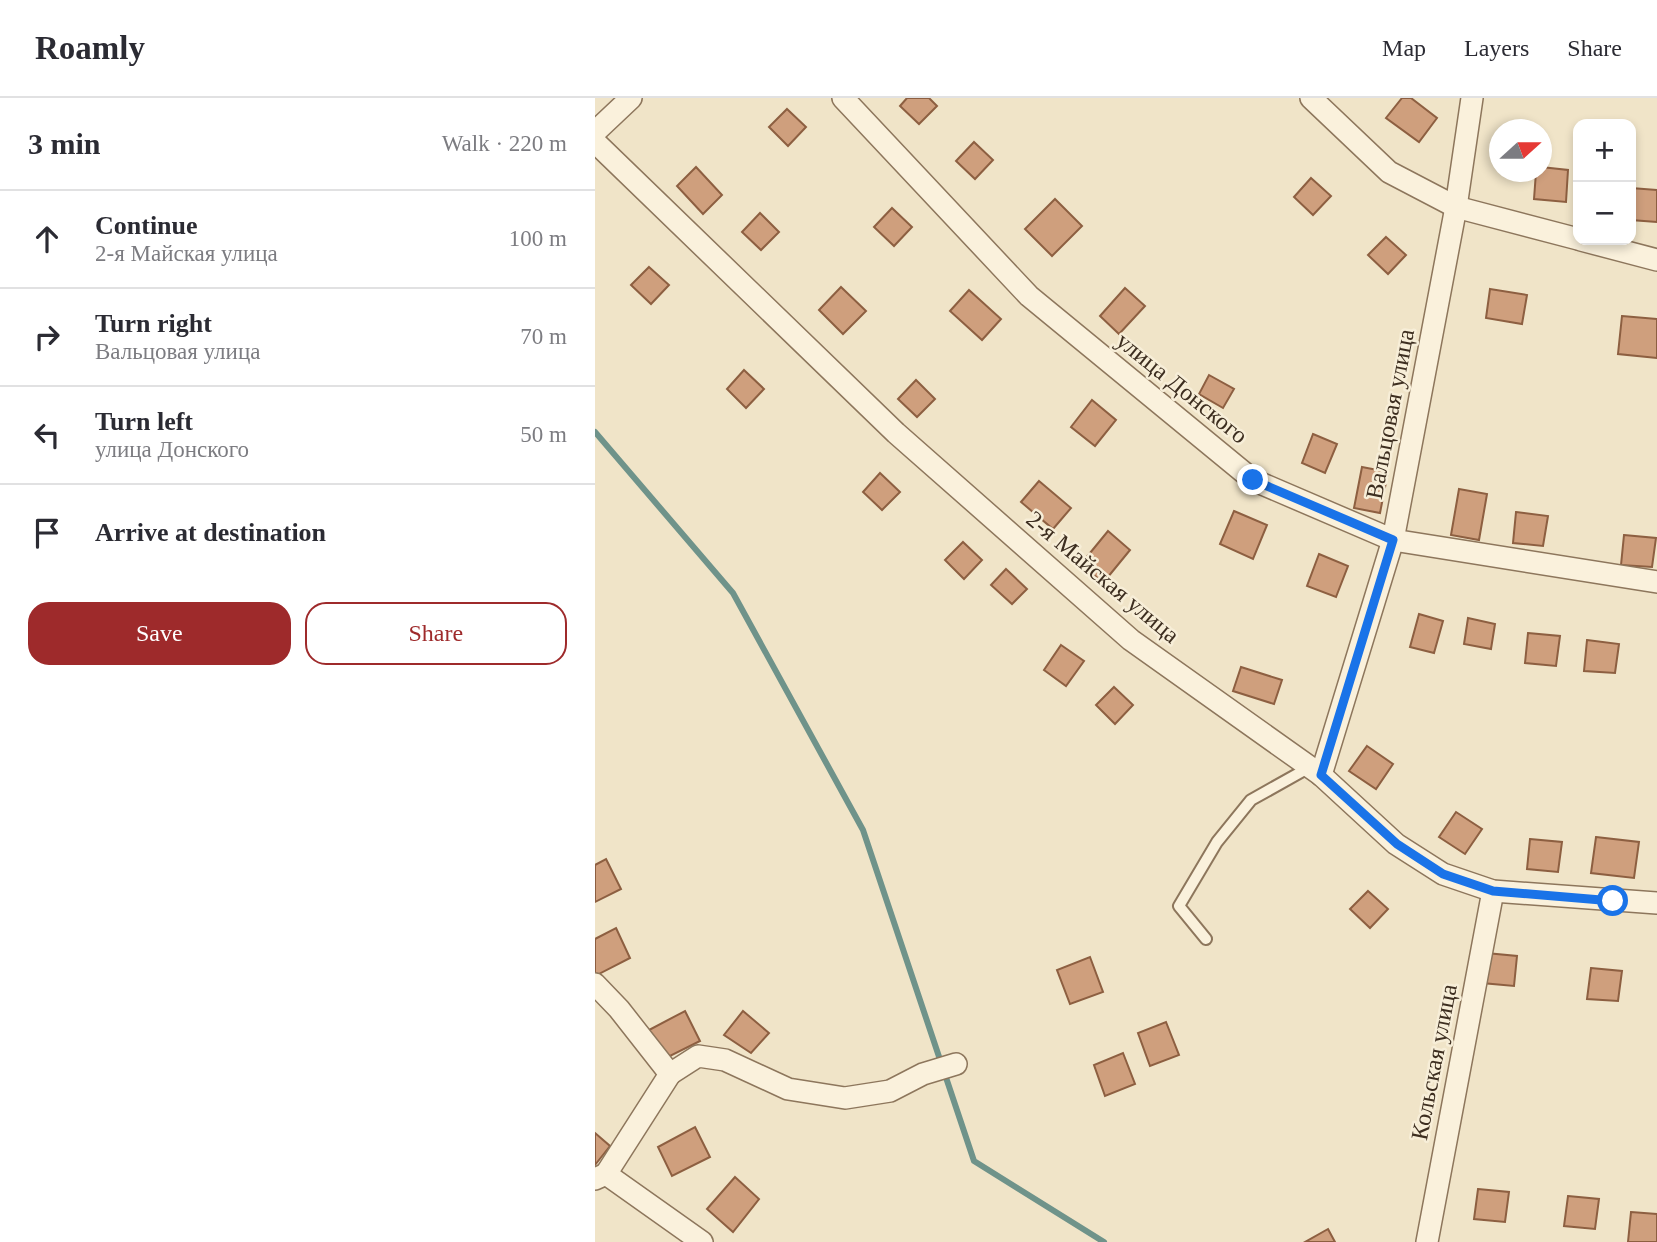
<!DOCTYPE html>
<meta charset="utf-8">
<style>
body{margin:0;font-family:Georgia,serif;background:#f7f7f7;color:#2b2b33}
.controls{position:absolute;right:21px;top:21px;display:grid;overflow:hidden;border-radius:14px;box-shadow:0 4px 10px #0003}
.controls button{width:63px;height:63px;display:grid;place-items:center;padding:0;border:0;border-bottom:2px solid #e1e1e2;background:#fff;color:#2b2b33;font:35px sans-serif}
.compass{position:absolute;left:894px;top:21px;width:63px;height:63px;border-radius:50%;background:#fff;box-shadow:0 4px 10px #0003;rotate:69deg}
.stop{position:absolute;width:21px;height:21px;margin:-16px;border:5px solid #1a73e8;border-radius:50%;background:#fff}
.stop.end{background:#1a73e8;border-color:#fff;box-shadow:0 2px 7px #0008}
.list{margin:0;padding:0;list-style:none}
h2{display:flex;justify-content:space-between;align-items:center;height:91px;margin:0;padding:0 28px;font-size:30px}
h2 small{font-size:23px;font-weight:400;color:#7c7c81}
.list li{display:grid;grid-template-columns:46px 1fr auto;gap:21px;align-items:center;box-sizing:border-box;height:98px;padding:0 28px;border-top:2px solid #e1e1e2}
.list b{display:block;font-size:26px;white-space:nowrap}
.list p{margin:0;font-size:23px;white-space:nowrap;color:#7c7c81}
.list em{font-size:23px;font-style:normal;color:#7c7c81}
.actions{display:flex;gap:14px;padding:21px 28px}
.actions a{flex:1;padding:16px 0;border:2px solid #9e2a2b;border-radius:21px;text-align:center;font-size:24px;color:#9e2a2b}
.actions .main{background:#9e2a2b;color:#fff}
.icon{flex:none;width:38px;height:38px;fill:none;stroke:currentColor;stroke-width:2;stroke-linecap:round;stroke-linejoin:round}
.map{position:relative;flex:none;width:1062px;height:1144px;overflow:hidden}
header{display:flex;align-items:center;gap:42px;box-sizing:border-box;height:98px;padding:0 35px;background:#fff;border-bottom:2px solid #e1e1e2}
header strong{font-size:33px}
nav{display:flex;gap:38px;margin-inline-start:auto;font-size:24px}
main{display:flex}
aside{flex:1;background:#fff}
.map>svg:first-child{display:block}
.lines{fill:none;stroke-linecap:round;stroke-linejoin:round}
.stream{stroke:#6f938a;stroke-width:6}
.building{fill:#cf9f7d;stroke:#8d5f41;stroke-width:2}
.service-casing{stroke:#8d765c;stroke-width:14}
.minor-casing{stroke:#8d765c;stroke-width:24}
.service{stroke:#faf1dc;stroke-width:10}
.minor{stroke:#faf1dc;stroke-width:21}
.route{stroke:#1a73e8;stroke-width:9}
.labels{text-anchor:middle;stroke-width:5;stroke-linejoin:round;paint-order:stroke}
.street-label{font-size:24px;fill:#3d2e20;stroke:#f7eed8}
</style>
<header>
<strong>Roamly</strong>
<nav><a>Map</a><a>Layers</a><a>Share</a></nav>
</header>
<main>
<aside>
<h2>3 min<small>Walk · 220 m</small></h2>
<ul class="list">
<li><svg class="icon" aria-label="ahead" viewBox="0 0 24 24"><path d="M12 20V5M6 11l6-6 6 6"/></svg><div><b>Continue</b><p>2-я Майская улица</p></div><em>100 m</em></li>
<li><svg class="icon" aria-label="right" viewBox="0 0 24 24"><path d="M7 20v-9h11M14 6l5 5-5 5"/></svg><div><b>Turn right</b><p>Вальцовая улица</p></div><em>70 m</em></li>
<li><svg class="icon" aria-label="left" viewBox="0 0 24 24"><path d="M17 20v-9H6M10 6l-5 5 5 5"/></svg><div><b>Turn left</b><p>улица Донского</p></div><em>50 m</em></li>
<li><svg class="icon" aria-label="arrive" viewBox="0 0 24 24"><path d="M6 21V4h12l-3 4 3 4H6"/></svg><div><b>Arrive at destination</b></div></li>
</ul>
<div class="actions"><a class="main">Save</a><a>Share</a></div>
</aside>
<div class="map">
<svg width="1062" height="1144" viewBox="0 0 1062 1144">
<rect width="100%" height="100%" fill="#f0e4c8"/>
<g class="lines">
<path class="stream" d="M0,334L138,495L268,732L379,1063L509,1144"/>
</g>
<g class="building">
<path d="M312,0H334L342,8L324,26L305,8Z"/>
<path d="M807,0H816L842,20L824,44L791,20Z"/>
<path d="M192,11L211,29L193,48L174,29Z"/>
<path d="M379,44L398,62L380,81L361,63Z"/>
<path d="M101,69L127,97L108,116L82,88Z"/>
<path d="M946,69L973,72L971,104L939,101L941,74H946Z"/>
<path d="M716,80L736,98L718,117L699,99Z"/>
<path d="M1036,90L1062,92V124L1036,122Z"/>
<path d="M460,101L487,128L457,158L430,131Z"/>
<path d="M297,110L317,129L299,148L279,129Z"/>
<path d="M165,115L184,134L166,152L147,134Z"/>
<path d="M791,139L811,157L793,176L773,157Z"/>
<path d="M54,169L74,187L56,206L36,187Z"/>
<path d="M246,189L271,213L248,236L224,212Z"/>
<path d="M530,190L550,208L524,236L505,218Z"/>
<path d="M895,191L932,197L927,226L891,220Z"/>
<path d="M374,192L406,221L387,242L355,213Z"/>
<path d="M1027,218L1062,221V260L1023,256Z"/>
<path d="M149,272L169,291L151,310L132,291Z"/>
<path d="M614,277L639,291L628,310L604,296Z"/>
<path d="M321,282L340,301L322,319L303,301Z"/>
<path d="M497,302L521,322L500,348L476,329Z"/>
<path d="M718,336L742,346L730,375L707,365Z"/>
<path d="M767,369L793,374L785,415L759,410Z"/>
<path d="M285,375L305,394L287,412L268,394Z"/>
<path d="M444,383L476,410L458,431L426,404Z"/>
<path d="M864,391L892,396L884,442L856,437Z"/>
<path d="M639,413L672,427L658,461L625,446Z"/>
<path d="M921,414L953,418L948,448L918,445Z"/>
<path d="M513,433L535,452L508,485L486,466Z"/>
<path d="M1029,437L1061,440L1057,469L1026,467Z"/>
<path d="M368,444L387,462L369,481L350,462Z"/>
<path d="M724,456L753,468L741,499L712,488Z"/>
<path d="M411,471L432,491L417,506L396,487Z"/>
<path d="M824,516L848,523L839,555L815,549Z"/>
<path d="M873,520L900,526L896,551L869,546Z"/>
<path d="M933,535L965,538L961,568L930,565Z"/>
<path d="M992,542L1024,546L1020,575L989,573Z"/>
<path d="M466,547L489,563L471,588L449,572Z"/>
<path d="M646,569L687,582L679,606L638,593Z"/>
<path d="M519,589L538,607L520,626L501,607Z"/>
<path d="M772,648L798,666L781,691L754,673Z"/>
<path d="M861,714L887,731L870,756L844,739Z"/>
<path d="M1001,739L1044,744L1039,780L996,775Z"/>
<path d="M935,741L967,744L963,774L932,771Z"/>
<path d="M11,761L26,791L0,804V767Z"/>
<path d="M773,793L793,811L775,830L755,811Z"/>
<path d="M21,830L35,860L0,878V841Z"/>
<path d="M891,855L922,858L919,888L887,885Z"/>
<path d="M495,859L508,894L475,906L462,872Z"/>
<path d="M996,870L1027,873L1023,903L992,901Z"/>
<path d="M90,913L105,943L67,962L54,932Z"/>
<path d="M148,913L174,935L156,955L129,937Z"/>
<path d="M571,924L584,957L555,968L543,935Z"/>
<path d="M528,955L540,986L510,998L499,967Z"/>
<path d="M100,1029L115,1059L77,1078L63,1049Z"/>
<path d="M0,1035L15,1048L0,1067Z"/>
<path d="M140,1079L164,1101L138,1134L112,1111Z"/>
<path d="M883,1091L914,1094L910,1124L879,1121Z"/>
<path d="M973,1098L1004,1101L1000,1131L969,1128Z"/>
<path d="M1036,1114L1062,1116V1144H1033Z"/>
<path d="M733,1131L740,1144H710Z"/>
</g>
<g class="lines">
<defs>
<path id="service" d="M611,841L584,808L622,744L656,702L715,669"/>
<g id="minor">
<path d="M248,0L434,198L658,382L798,442L1062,484"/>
<path d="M716,0L794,74L861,109L983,141"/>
<path d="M0,34L36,0"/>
<path d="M0,44L301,335L536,542L726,677L801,746L848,776L898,793L1062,805"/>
<path d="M986,142L1062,162"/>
<path d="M726,677L798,442L861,109L877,0"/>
<path d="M0,886L24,911L75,976L11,1076"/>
<path d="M75,976L103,958L130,962L193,991L250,1000L295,993L328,976L361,966"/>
<path d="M0,1081L11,1076L107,1144"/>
<path d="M832,1144L898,793"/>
</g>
</defs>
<use href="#service" class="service-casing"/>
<use href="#minor" class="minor-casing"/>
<use href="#service" class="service"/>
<use href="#minor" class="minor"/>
</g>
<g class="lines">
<path class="route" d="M658,382L798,442L726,677L802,746L848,776L898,793L1018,803"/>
</g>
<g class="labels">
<g class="street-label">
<text transform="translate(587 290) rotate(39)" y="8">улица Донского</text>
<text transform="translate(795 316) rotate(-79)" y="8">Вальцовая улица</text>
<text transform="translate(508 479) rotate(40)" y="8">2-я Майская улица</text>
<text transform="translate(839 964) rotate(-79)" y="8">Кольская улица</text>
</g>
</g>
</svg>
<div class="controls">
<button>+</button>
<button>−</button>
</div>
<svg class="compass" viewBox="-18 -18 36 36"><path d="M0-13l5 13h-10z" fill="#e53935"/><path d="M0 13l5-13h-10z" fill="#7c7c81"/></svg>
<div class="stop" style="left:1018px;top:803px"></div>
<div class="stop end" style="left:658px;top:382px"></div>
</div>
</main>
